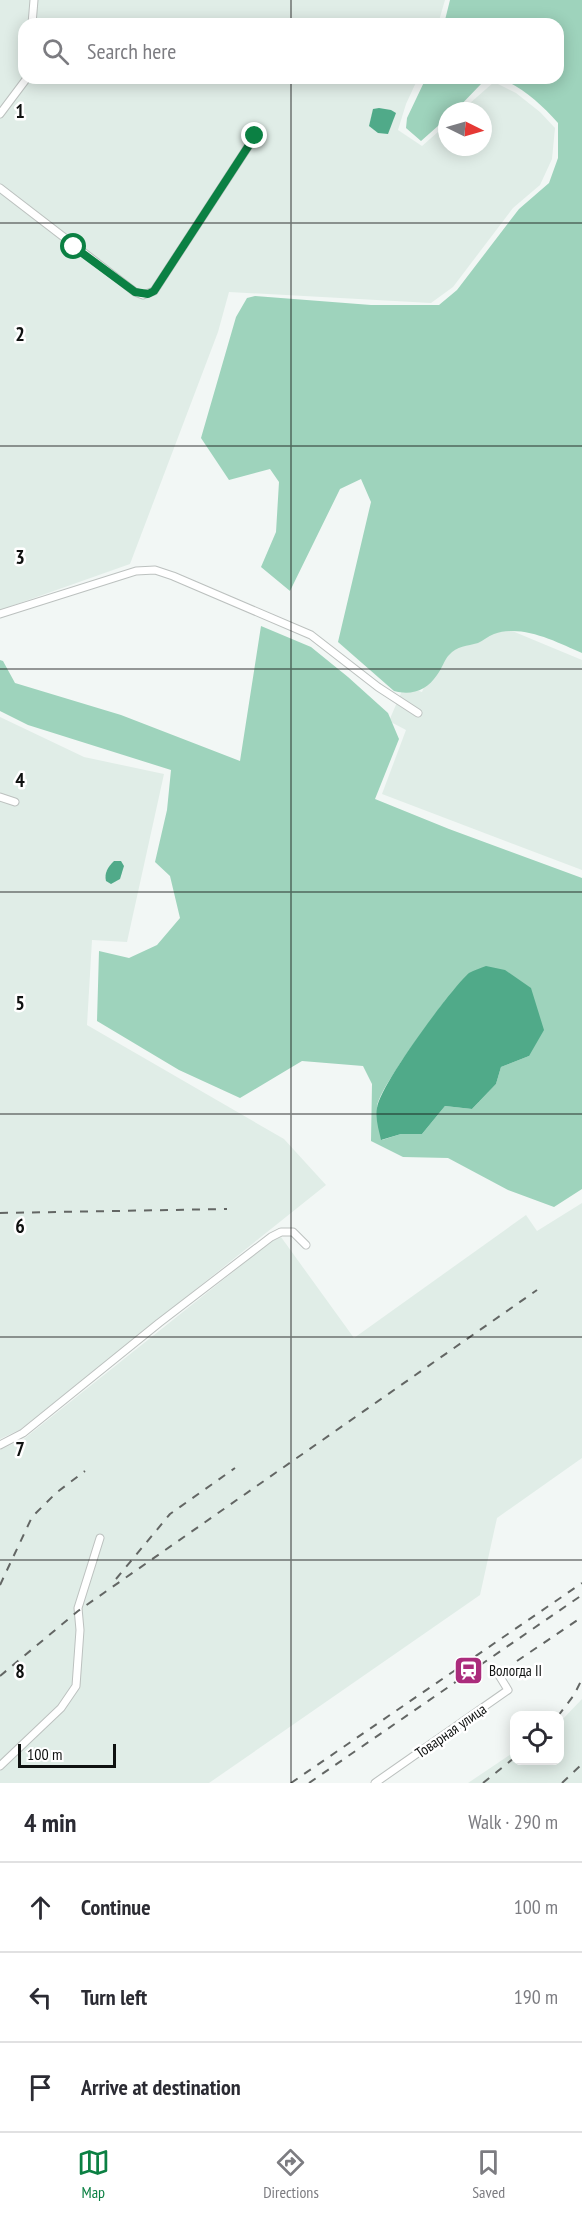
<!DOCTYPE html>
<meta charset="utf-8">
<style>
body{margin:0;font-family:"PT Sans Narrow",sans-serif;background:#f7f7f7;color:#2b2b33}
.controls{position:absolute;right:18px;bottom:18px;display:grid;overflow:hidden;border-radius:12px;box-shadow:0 3px 15px #0003}
.controls button{width:54px;height:54px;display:grid;place-items:center;padding:0;border:0;border-bottom:2px solid #e1e1e2;background:#fff;color:#2b2b33;font:30px sans-serif}
.compass{position:absolute;left:438px;top:102px;width:54px;height:54px;border-radius:50%;background:#fff;box-shadow:0 3px 15px #0003;rotate:95deg}
.scale{position:absolute;left:18px;bottom:15px;width:98px;box-sizing:border-box;padding-left:6px;border:3px solid #0f1110;border-top:0;font-size:16px;line-height:21px;white-space:nowrap;color:#0f1110;-webkit-text-stroke:4px #fff;paint-order:stroke}
.stop{position:absolute;width:18px;height:18px;margin:-14px;border:4px solid #0b8043;border-radius:50%;background:#fff}
.stop.end{background:#0b8043;border-color:#fff;box-shadow:0 2px 6px #0008}
.list{margin:0;padding:0;list-style:none}
h2{display:flex;justify-content:space-between;align-items:center;height:78px;margin:0;padding:0 24px;font-size:26px}
h2 small{font-size:20px;font-weight:400;color:#7c7c81}
.list li{display:grid;grid-template-columns:39px 1fr auto;gap:18px;align-items:center;box-sizing:border-box;height:90px;padding:0 24px;border-top:2px solid #e1e1e2}
.list b{display:block;font-size:22px;white-space:nowrap}
.list em{font-size:20px;font-style:normal;color:#7c7c81}
.icon{flex:none;width:33px;height:33px;fill:none;stroke:currentColor;stroke-width:2;stroke-linecap:round;stroke-linejoin:round}
.map{position:relative;flex:none;width:582px;height:1783px;overflow:hidden}
.search{position:absolute;background:#fff;box-shadow:0 3px 15px #0003;left:18px;right:18px;top:18px;height:66px;display:flex;align-items:center;gap:15px;box-sizing:border-box;padding:0 21px;border-radius:18px;color:#7c7c81;font-size:22px}
.sheet{height:348px;background:#fff}
nav{display:flex;justify-content:space-around;align-items:center;box-sizing:border-box;height:84px;border-top:2px solid #e1e1e2;background:#fff;font-size:16px;color:#7c7c81}
nav a{display:grid;justify-items:center;gap:3px}
nav .on{color:#0b8043}
.map>svg:first-child{display:block}
.built{fill:#e0ede7}
.green{fill:#9ed3bc;fill-rule:evenodd}
.water{fill:#50aa89}
.lines{fill:none;stroke-linecap:round;stroke-linejoin:round}
.minor-casing{stroke:#bcc1bf;stroke-width:9}
.minor{stroke:#fff;stroke-width:7}
.rail{stroke:#636664;stroke-width:2;stroke-dasharray:8 8;stroke-linecap:butt}
.route{stroke:#0b8043;stroke-width:8}
.grid{fill:none;stroke:#0f1110;stroke-width:1.5;stroke-opacity:0.55}
.labels{text-anchor:middle;stroke-width:5;stroke-linejoin:round;paint-order:stroke}
.poi-label{font-size:15px;fill:#0f1110;stroke:#fff;text-anchor:start}
.street-label{font-size:15px;fill:#0f1110;stroke:#fff}
.grid-label{font-size:20px;text-anchor:middle;font-weight:bold;fill:#0f1110;stroke:#fff;stroke-width:5;stroke-linejoin:round;paint-order:stroke}
</style>
<div class="map">
<svg width="582" height="1783" viewBox="0 0 582 1783">
<rect width="100%" height="100%" fill="#f2f7f5"/>
<g class="built">
<path d="M0,0H445L438,24H24V78H418L406,104L398,130L422,146L447,124V147H483V111H461L494,82L516,93L540,112L555,128L552,159L540,185L513,208L453,287L431,303L229,292L218,332L130,564L0,610Z"/>
<path d="M459,609L582,660V870L382,794L406,730L389,721L404,686L422,692Z"/>
<path d="M0,717L84,757L164,774L127,942L92,940L87,1025L284,1139L326,1185L21,1429L0,1439Z"/>
<path d="M582,1203V1458L497,1518L480,1595L209,1783H0V1450L25,1438L273,1240L281,1237L354,1338L526,1215L537,1231Z"/>
<path d="M582,1699V1783H468L514,1752V1760H560V1722Z"/>
</g>
<g class="green">
<path d="M450,0H582V653C556,642 523,624 494,634C488,636 483,641 478,643C467,646 457,646 449,655C444,660 442,669 437,675C427,690 412,696 394,691L338,642L371,502L361,479L340,489L290,591L261,567L276,532L279,482L270,469L229,480L201,438L236,317L247,298L255,296L371,305H439L457,290L519,209L549,183L558,158V123C541,104 523,88 500,78H558V24H444Z"/>
<path d="M426,78H491L481,84L455,111H447V118L421,141L406,128L407,118Z"/>
<path d="M261,626L311,647L348,677L388,713L399,739L375,799L449,829L582,878V1189L554,1207L508,1190L448,1158L403,1157L371,1141L372,1084L363,1066L302,1061L240,1098L179,1070L97,1021L99,951L129,958L157,945L180,918L170,876L155,862L167,810L171,770L28,725L0,711V660L3,661L15,683L121,715L240,761ZM445,1001L529,1056L501,1067L496,1084L472,1109L445,1106L422,1134H401L382,1140C380,1130 377,1118 377,1107C378,1090 432,1018 445,1001Z"/>
</g>
<g class="water">
<path d="M379,108L391,110L396,113L388,134L378,133L369,126L373,109Z"/>
<path d="M114,861H121L124,866L120,879L111,884L106,881C104,873 108,867 114,861Z"/>
<path d="M486,966L505,970L531,988L544,1030L529,1056L501,1067L496,1084L472,1109L445,1106L422,1134H401L381,1140C379,1130 375,1119 377,1108C380,1085 450,990 469,973C474,970 481,968 486,966Z"/>
</g>
<g class="lines">
<defs>
<g id="minor">
<path d="M32,24L34,0"/>
<path d="M0,114L27,78"/>
<path d="M0,188L135,292L143,295L154,291L255,136"/>
<path d="M0,614L136,571L155,570L173,576L311,635L378,687L418,713"/>
<path d="M0,797L15,802"/>
<path d="M0,1445L23,1433L159,1323L271,1237L281,1232H293L306,1245"/>
<path d="M0,1766L61,1708L76,1686L80,1630L78,1608L100,1538"/>
<path d="M375,1783L508,1690L497,1672"/>
</g>
</defs>
<use href="#minor" class="minor-casing"/>
<use href="#minor" class="minor"/>
<g class="rail">
<path d="M0,1213L227,1209"/>
<path d="M116,1579L170,1514L235,1468"/>
<path d="M0,1585L32,1517L56,1493L85,1471"/>
<path d="M517,1661L582,1617"/>
<path d="M0,1676L78,1611L537,1290"/>
<path d="M558,1716L574,1695L582,1679"/>
<path d="M291,1783L582,1583"/>
<path d="M309,1783L582,1595"/>
<path d="M483,1783L514,1758"/>
<path d="M562,1783L582,1764"/>
</g>
</g>
<g class="lines">
<path class="route" d="M74,247L135,292L148,294L154,291L255,136"/>
</g>
<path class="grid" d="M291,0V24M291,78V1783M0,223H582M0,446H582M0,669H582M0,892H582M0,1114H582M0,1337H582M0,1560H582"/>
<defs>
<symbol id="station-square" viewBox="-11 -11 22 22"><rect x="-9" y="-9" width="18" height="18" rx="4" fill="#ab2c7c" stroke="#fff"/><path d="M-3-6H3Q5-6 5-4V2Q5 4 3 4L4.5 6H3L1.5 4h-3L-3 6H-4.5L-3 4Q-5 4-5 2V-4Q-5-6-3-6ZM-3.5-4v3h7v-3ZM-3.5 1v1.5H-2V1ZM2 1v1.5H3.5V1Z" fill="#fff"/></symbol>
</defs>
<g fill-rule="evenodd">
<use href="#station-square" x="452" y="1654" width="33" height="33"/>
</g>
<g class="labels">
<g class="poi-label">
<text x="489" y="1676">Вологда II</text>
</g>
<g class="street-label">
<text transform="translate(451 1731) rotate(-35)" y="5">Товарная улица</text>
</g>
</g>
<g class="grid-label">
<text x="20" y="118">1</text>
<text x="20" y="341">2</text>
<text x="20" y="564">3</text>
<text x="20" y="787">4</text>
<text x="20" y="1010">5</text>
<text x="20" y="1233">6</text>
<text x="20" y="1456">7</text>
<text x="20" y="1678">8</text>
</g>
</svg>
<div class="controls">
<button><svg class="icon" aria-label="locate" viewBox="0 0 24 24"><circle cx="12" cy="12" r="6"/><path d="M12 2v4M12 18v4M2 12h4M18 12h4"/></svg></button>
</div>
<svg class="compass" viewBox="-18 -18 36 36"><path d="M0-13l5 13h-10z" fill="#e53935"/><path d="M0 13l5-13h-10z" fill="#7c7c81"/></svg>
<div class="scale">100 m</div>
<div class="stop" style="left:74px;top:247px"></div>
<div class="stop end" style="left:255px;top:136px"></div>
<div class="search"><svg class="icon" aria-label="search" viewBox="0 0 24 24"><circle cx="10" cy="10" r="6"/><path d="M15 15l6 6"/></svg>Search here</div>
</div>
<section class="sheet">
<h2>4 min<small>Walk · 290 m</small></h2>
<ul class="list">
<li><svg class="icon" aria-label="ahead" viewBox="0 0 24 24"><path d="M12 20V5M6 11l6-6 6 6"/></svg><div><b>Continue</b></div><em>100 m</em></li>
<li><svg class="icon" aria-label="left" viewBox="0 0 24 24"><path d="M17 20v-9H6M10 6l-5 5 5 5"/></svg><div><b>Turn left</b></div><em>190 m</em></li>
<li><svg class="icon" aria-label="arrive" viewBox="0 0 24 24"><path d="M6 21V4h12l-3 4 3 4H6"/></svg><div><b>Arrive at destination</b></div></li>
</ul>
</section>
<nav>
<a class="on"><svg class="icon" aria-label="map" viewBox="0 0 24 24"><path d="M3 6l6-2 6 2 6-2v14l-6 2-6-2-6 2zM9 4v14M15 6v14"/></svg>Map</a>
<a><svg class="icon" aria-label="directions" viewBox="0 0 24 24"><path d="M12 3l9 9-9 9-9-9zM9 14v-3h6M13 9l2 2-2 2"/></svg>Directions</a>
<a><svg class="icon" aria-label="saved" viewBox="0 0 24 24"><path d="M7 4h10v16l-5-4-5 4z"/></svg>Saved</a>
</nav>
